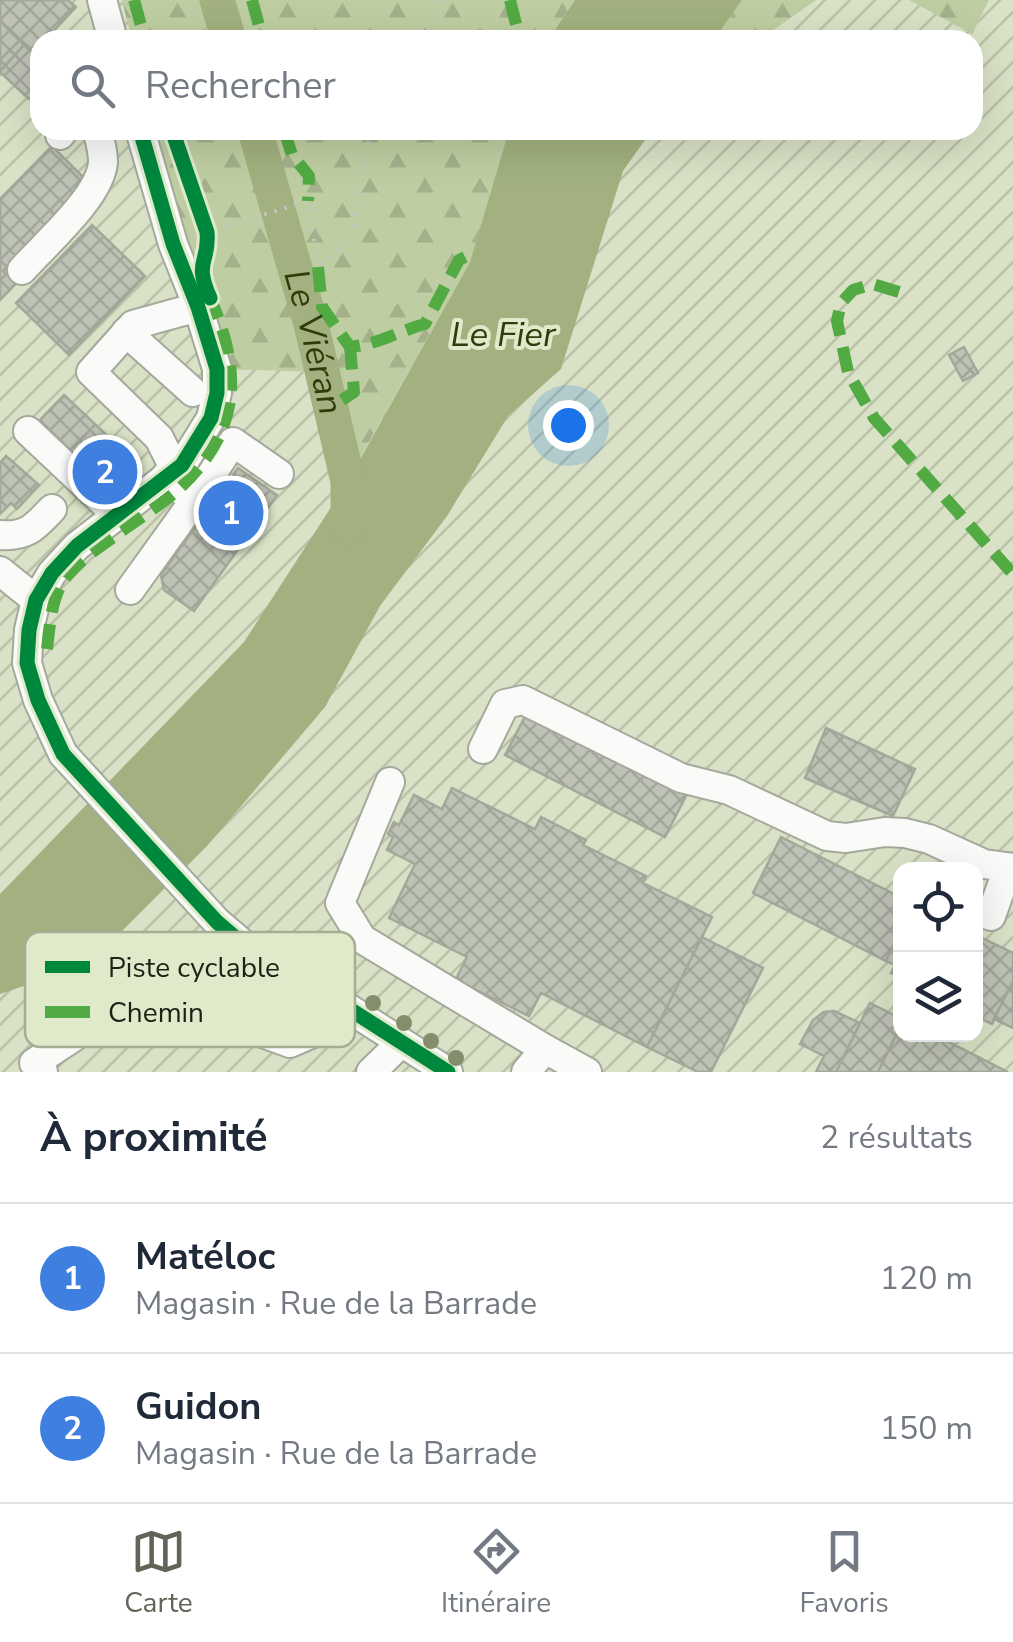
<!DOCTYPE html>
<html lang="fr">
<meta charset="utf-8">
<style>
body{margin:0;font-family:"Nunito Sans",sans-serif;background:#f6f6f7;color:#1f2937}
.controls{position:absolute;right:30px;bottom:30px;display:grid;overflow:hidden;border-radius:20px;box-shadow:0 10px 40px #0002}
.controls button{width:90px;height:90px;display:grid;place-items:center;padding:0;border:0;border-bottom:2px solid #e0e1e3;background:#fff;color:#1f2937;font:50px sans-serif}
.you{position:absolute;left:568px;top:425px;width:35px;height:35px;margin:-25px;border:8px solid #fff;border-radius:50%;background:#1a73e8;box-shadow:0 0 0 15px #1a73e833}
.badge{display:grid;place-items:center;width:65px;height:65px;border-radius:50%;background:#606558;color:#fff;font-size:32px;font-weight:700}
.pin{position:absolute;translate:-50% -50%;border:5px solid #fff;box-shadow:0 2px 10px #0006}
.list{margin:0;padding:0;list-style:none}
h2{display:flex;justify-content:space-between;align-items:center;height:130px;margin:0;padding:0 40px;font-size:42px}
h2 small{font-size:32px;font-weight:400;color:#747a83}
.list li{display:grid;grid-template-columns:65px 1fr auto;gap:30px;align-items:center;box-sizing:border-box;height:150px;padding:0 40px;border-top:2px solid #e0e1e3}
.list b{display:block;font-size:38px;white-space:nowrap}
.list p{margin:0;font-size:32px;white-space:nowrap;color:#747a83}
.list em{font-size:32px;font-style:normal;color:#747a83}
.icon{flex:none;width:55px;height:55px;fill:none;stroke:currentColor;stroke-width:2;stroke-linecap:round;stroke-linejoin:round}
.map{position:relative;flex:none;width:1013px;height:1072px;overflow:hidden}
.search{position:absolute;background:#fff;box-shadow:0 10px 40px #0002;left:30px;right:30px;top:30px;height:110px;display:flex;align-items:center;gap:25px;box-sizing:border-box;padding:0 35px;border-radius:30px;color:#747a83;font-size:38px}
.sheet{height:430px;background:#fff}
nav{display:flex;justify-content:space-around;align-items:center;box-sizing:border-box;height:140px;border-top:2px solid #e0e1e3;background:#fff;font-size:28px;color:#747a83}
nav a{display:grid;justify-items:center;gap:5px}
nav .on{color:#606558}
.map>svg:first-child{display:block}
.industrial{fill:url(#industrial-furrows);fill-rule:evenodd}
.forest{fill:url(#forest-firs)}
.water{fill:#a2b17f}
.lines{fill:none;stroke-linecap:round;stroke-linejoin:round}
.river{stroke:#a2b17f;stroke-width:35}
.building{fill:url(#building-cross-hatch);stroke:#a3a89a;stroke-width:2.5}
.minor-casing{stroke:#a4a99c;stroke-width:32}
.path{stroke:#c4c6bf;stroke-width:4;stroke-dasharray:2.5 8;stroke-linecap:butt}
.minor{stroke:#fafbf8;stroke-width:28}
.quiet{stroke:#52aa42;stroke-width:12;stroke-dasharray:25 12;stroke-linecap:butt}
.cycleway-casing{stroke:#dfeacb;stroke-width:21}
.cycleway{stroke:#00873e;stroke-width:15}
.tree{fill:#848e6c}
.labels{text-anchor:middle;stroke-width:8;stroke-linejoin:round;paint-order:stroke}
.water-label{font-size:35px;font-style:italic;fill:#303d0a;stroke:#dfeacb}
.key{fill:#dfeacb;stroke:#a5ae95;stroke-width:2.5}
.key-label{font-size:28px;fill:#1d2116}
</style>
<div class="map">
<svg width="1013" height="1072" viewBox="0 0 1013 1072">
<defs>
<pattern id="industrial-furrows" width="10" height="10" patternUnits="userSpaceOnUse" patternTransform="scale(2.5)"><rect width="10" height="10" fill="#d9e2c6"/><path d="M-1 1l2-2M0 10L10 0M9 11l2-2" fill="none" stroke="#bac2a9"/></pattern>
<pattern id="forest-firs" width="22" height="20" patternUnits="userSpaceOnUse" patternTransform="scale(2.5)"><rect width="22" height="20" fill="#bfcea2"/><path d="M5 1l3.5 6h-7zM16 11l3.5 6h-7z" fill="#a4b18b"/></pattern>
<pattern id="building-cross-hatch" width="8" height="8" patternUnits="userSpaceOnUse" patternTransform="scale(2.5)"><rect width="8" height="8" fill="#bec3b5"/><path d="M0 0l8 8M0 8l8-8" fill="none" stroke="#a3a79b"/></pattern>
</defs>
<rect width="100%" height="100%" fill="#dde3d2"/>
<path class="industrial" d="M0,0H122L132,40H40V130H155L217,368L320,371L350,475L470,262L509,130H973V40H759L816,0H909L972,34L989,0H1013V1072H0ZM900,869H976V1034H900Z"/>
<g class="forest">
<path d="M122,0H575L548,40H132Z"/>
<path d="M742,0H816L759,40H714Z"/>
<path d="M909,0H989L972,34Z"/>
<path d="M155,130H509L470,262L350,476L320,372L217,369Z"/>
</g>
<g class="water">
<path d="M575,0H742L714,40H548Z"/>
<path d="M509,130H652L623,171L561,369L508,416L447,516L380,606L325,707L208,845L89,964L0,994V894L244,642L348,481L470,262Z"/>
</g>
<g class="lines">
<g class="river">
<path d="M217,0L229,40"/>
<path id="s1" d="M255,130L311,324L348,481V527"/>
</g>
</g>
<g class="building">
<path d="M0,0H68L76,7L45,40H40V45L34,52L0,21Z"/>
<path d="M0,21L24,45L0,71Z"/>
<path d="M24,45L40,59V87L29,99L0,72Z"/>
<path d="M52,146L88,182L3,271L16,283L0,300V199Z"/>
<path d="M92,225L145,276L69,355L16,303Z"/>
<path d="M964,347L978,373L963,381L949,355Z"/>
<path d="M64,395L130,457L107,481L84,459L81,462L38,422Z"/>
<path d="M6,456L39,485L17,509L11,503L0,514V463Z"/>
<path d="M238,468L277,495L194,611L164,590L161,575Z"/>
<path d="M528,711L688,792L665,837L505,755Z"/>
<path d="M826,728L915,769L893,816L805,778Z"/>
<path d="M452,788L535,829L541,817L586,840L583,845L646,876L643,883L712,917L647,1047L541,993L529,1016L464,984L463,987L454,983L467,957L389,918L415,864L387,850L393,837L388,834L394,822L399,825L414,795L442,809Z"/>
<path d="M781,837L900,897V932L886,961L753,893Z"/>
<path d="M900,932V978L891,973L895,965L886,961Z"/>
<path d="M976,935L1013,953V981L992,1024L976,1016Z"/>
<path d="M702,937L763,968L711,1072H698L647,1047Z"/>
<path d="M1013,981V1028L994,1019Z"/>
<path d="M870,1003L900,1018V1027L878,1072H836Z"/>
<path d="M834,1011L860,1023L836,1072H816L824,1056L800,1044L813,1020L824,1012Z"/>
<path d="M900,1027V1034H933L1008,1072H878Z"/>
</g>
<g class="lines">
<defs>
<g id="minor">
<path d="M102,0L113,40"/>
<path d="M140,130L173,244L198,307L217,369V393L211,418L182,465L77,546L52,573L36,600L29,630L27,663L38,700L63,754L217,922L245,946L287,969L448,1072"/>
<path d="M60,135L64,130"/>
<path d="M22,270C45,244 101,196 103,162C103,152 100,140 97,130"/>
<path d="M126,332L193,392"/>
<path d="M28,431L117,515"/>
<path d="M175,470L159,438L91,372L133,325L198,307"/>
<path d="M166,476L194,501L233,442L279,474"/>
<path d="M0,535C27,537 35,527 52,509"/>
<path d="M0,571L36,600"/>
<path d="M130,590L194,501"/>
<path d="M483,749L505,704L523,700L681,778L729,790L827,836L846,838L885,832L905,833L929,839L984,864L1013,868"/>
<path d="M390,782L340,903L362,939L545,1049"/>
<path d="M976,910L991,916L1002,885L1013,877"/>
<path d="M43,1072L34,1063L145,990L290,1043L320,1030L345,1008"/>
<path d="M371,1072L400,1044"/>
<path d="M526,1072L545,1049L587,1072"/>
</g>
</defs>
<use href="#minor" class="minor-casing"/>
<g class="path">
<path d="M423,40L442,0"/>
<path d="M194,236L308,201L318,267L350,239L371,130"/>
</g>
<use href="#minor" class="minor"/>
<g class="quiet">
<path d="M134,0L145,40"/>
<path d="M252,0L263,40"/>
<path d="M510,0L520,40"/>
<path d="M284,130L292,155L309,176L308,201"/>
<path d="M318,267L322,307L350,347C383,343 395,332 425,324L459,260L469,255"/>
<path d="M899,292L873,284L853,290L841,303L837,321L848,372L874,418L1013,574"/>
<path d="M342,400L354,392L350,347"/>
<path d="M47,649C50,625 51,596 67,576C82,557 106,543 126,528C144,515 165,502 181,487C243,428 242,368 208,293"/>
</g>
<defs>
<g id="cycleway">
<path d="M140,130L173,244L198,307L217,369V393L211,418L182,465L77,546L52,573L36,600L29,630L27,663L38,700L63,754L217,922L245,946L287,969L448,1072"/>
<path d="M172,130L207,232C210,263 193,260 210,298"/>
</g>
</defs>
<use href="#cycleway" class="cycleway-casing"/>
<use href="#cycleway" class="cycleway"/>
</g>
<g class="tree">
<circle cx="348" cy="990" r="8"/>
<circle cx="373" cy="1003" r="8"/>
<circle cx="404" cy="1023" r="8"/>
<circle cx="431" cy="1041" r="8"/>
<circle cx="456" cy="1058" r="8"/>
</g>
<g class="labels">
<g class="water-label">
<text x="503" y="346">Le Fier</text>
<text dy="12" stroke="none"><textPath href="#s1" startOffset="220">Le Viéran</textPath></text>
</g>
</g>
<rect x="25" y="932" width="330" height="115" rx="15" class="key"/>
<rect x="45" y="961" width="45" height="12" fill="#00873e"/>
<rect x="45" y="1006" width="45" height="12" fill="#52aa42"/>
<g class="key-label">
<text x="108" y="977">Piste cyclable</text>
<text x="108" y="1022">Chemin</text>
</g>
</svg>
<div class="controls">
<button><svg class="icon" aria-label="locate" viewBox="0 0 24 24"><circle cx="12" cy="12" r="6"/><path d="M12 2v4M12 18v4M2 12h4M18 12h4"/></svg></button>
<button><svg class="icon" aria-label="layers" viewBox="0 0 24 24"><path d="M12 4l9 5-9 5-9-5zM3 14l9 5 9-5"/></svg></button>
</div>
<div class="you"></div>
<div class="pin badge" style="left:231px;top:513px;background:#3f7fe0">1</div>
<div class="pin badge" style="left:105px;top:472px;background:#3f7fe0">2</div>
<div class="search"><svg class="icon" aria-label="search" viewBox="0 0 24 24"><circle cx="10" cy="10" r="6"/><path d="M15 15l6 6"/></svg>Rechercher</div>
</div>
<section class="sheet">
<h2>À proximité<small>2 résultats</small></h2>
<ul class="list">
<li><span class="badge" style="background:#3f7fe0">1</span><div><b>Matéloc</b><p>Magasin · Rue de la Barrade</p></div><em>120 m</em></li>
<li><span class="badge" style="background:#3f7fe0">2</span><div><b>Guidon</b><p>Magasin · Rue de la Barrade</p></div><em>150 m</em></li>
</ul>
</section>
<nav>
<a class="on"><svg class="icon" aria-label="map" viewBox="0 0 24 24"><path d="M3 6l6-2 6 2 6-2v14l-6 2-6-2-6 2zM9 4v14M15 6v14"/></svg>Carte</a>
<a><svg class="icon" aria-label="directions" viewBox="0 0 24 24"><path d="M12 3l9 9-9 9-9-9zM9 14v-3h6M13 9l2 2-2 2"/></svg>Itinéraire</a>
<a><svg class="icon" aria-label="saved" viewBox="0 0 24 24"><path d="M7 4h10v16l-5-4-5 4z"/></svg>Favoris</a>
</nav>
